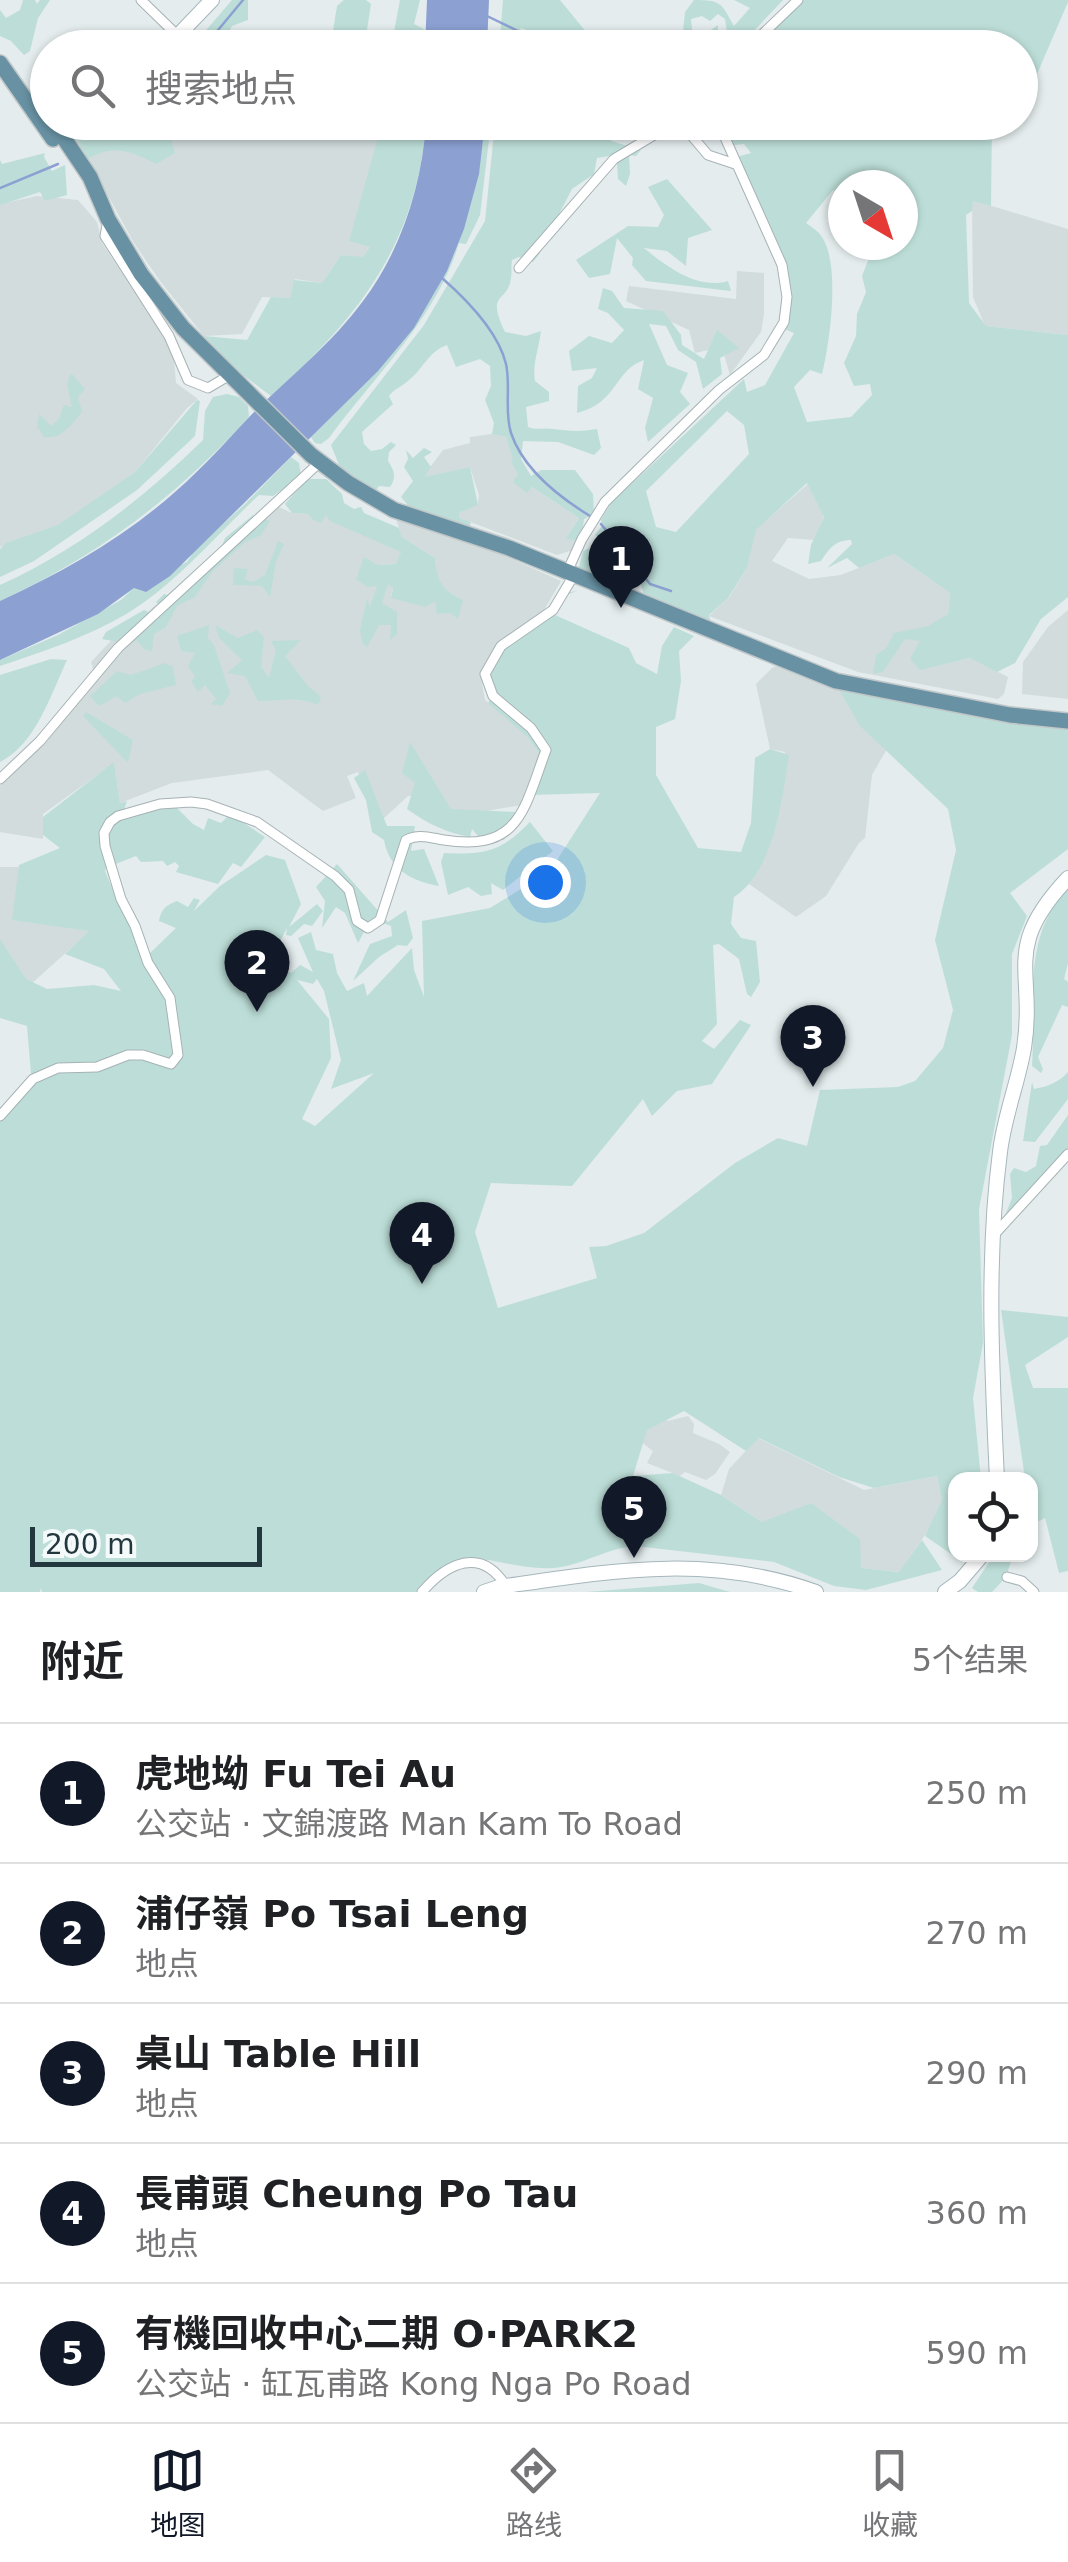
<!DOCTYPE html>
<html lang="zh">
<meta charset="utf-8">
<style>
body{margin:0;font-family:"DejaVu Sans","Noto Sans SC",sans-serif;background:#f2f2f2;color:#202124}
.controls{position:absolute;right:30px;bottom:30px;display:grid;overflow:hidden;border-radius:20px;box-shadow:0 2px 8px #0004}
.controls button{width:90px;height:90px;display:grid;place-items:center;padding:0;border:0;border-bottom:2px solid #e0e0e0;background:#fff;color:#202124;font:50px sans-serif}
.compass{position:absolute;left:828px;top:170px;width:90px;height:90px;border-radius:50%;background:#fff;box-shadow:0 2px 8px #0004;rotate:141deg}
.scale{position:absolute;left:30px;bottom:25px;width:232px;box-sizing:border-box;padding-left:10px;border:5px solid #23373f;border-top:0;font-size:28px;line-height:35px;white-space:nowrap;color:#23373f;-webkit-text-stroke:8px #f4f9fa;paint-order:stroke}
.you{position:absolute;left:545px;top:882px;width:35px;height:35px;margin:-25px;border:8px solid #fff;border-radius:50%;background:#1a73e8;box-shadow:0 0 0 15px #1a73e833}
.badge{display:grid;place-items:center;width:65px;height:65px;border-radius:50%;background:#111827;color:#fff;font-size:32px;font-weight:700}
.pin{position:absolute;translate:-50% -82px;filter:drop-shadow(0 2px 5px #0008)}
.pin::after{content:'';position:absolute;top:52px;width:35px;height:30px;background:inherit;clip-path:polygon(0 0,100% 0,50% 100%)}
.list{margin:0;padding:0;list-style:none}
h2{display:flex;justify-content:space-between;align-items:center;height:130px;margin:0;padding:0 40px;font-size:42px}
h2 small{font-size:32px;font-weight:400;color:#757577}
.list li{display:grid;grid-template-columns:65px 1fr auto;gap:30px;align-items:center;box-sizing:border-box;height:140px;padding:0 40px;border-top:2px solid #e0e0e0}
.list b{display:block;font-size:38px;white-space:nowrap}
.list p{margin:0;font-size:32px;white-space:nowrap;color:#757577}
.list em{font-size:32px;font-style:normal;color:#757577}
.icon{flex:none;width:55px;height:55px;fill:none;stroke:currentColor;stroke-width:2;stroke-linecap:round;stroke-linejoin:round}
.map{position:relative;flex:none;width:1068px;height:1592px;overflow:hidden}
.search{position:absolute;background:#fff;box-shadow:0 2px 8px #0004;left:30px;right:30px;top:30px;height:110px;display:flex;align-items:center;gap:25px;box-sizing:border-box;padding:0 35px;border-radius:55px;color:#757577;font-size:38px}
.sheet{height:830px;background:#fff}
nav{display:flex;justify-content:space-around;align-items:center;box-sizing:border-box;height:140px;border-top:2px solid #e0e0e0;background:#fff;font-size:28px;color:#757577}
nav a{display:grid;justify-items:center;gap:5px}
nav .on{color:#111827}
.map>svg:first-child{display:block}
.built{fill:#d2dcdd}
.green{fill:#bdded8;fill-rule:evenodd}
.water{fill:#8ca1d2}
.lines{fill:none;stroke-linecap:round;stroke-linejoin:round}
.stream{stroke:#8ca1d2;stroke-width:2.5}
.street-casing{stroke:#a6b2b5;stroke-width:11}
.secondary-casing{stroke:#a5b7bc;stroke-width:16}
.primary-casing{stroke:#c1c7c9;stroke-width:18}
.street{stroke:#fff;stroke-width:9}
.secondary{stroke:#fff;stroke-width:14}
.primary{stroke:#6892a3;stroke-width:15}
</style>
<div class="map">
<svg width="1068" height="1592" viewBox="0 0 1068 1592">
<rect width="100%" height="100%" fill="#e4eced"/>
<g class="built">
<path d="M143,123H256L278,131L285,123H382L380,139L350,240L370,247L363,258L341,255L322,283L295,279L290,298L262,297L242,334L204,336L160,281L134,243L88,159L100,152L120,148L135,154Z"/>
<path d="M37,196L78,200L97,222L102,243L173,349L176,383L198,399L187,408L135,472L61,525L0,547V204Z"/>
<path d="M972,200L1068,229V335L985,326L973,297Z"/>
<path d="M737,271L764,273V314L761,332L730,375L722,347L695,353L689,330L626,301L629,286L736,299Z"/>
<path d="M492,434L506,437L519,474L514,482L532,487L579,518L567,536L575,541L573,550L557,555L460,518L459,513L478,504L479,495L470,467L422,478L443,450L470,443V437Z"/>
<path d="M824,470V516L814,540L788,538L772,561L809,579L841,575L894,554L950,593L948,616L921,669L971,658L1008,677L1004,694L998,699L858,672L709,616L730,596L747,568L755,530Z"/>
<path d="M270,503L292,513L326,515L402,550L397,564L378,565L393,588L391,597L436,577L435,558L402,537L396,519L481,545L561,581L544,610L501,640L480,673L485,700L528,738L540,755L522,805L439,819L424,797L408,796L382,820L358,772L347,776L356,798L323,811L268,770L172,783L120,803L114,763L43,814V839L0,832V786L48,740L96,679L91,662L122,629L138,621Z"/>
<path d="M1068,610V699L1022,694L1023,662L1048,627Z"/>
<path d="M783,665L871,699L899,728L872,775L865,838L859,843L826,896L796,917L749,884L775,819L785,752L770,749L756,684L773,667Z"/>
<path d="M0,867H19L90,931L30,985L0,946Z"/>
<path d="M655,1412L668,1421L688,1416L694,1424L693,1433L719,1444L730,1452L715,1474L706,1480L685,1472L680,1476L647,1463L653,1451L636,1438Z"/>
<path d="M758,1438L864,1490L937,1476L942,1500L933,1523L900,1572L860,1568L762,1522L721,1495L729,1469Z"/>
</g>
<g class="green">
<path d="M23,0H35L37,4L40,0H50L38,18L30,51L24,55L11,41L0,36V10L6,18L20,10Z"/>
<path d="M232,0H248V20L232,26C224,41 213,56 196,42Z"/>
<path d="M344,0H366L371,4L366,36L332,37L337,6Z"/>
<path d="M400,0H420L414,24L424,29L425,47L391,48Z"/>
<path d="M503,0H560L587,33L608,30L616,35L618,45L612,44L604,34H598L601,47H574L521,28L517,40L533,47L499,48Z"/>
<path d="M694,0C722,0 721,3 734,26L750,8L734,0H783L751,34L750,42L739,40L738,47H711L702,36L718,25V38L728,39L725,19L718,14L710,21L702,16L691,19L693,39L683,31L685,12Z"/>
<path d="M801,0H1068V2L1031,88L1021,92L1020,48H756Z"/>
<path d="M82,123H144L154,137L168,129L175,153L156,164C130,151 114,144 88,159L76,139V130Z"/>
<path d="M382,123H426C417,244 358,318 271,396L239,372L204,336L247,340L271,297L290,298L294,280L322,283L341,255L363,257L370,247L349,241Z"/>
<path d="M485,123H491L480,215L466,244L459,243C436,319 375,375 329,438L321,444L315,443L311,437C415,336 469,272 485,123Z"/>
<path d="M495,123H617L611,141L641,150L636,156L629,155L630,174L626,186L618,179L617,163L610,156L597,158L594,174L572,189L558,216L542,234L540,253L533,262L519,257L512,260C511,266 512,272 511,278C508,304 485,290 505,332L526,336L541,331C539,348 532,365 535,381L549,392V401L526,407L528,427C539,431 543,427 553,429C569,431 580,432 597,429L601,448L594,455L558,442L523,441L521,459L531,476L541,470H575L593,494L594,514L584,519L582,535L575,541L566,538L579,518L532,487L527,493L513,482L518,474L511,462L513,459L506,437L492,434L494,423L485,400L491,386L490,366L480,359L456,367L447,345C428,352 424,368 409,380C402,387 395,388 389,396L393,404L362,432L364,444L371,451L382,449L391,442L396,445L389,452L388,461C394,470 397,477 390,487L379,486L373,495L343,475L331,445L424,325L485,221Z"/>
<path d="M739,123H992L991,206L973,201L972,211L966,215L969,303L986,326L1068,335V597L1041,619L1015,663L997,672L970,658L920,670L910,659L920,641L905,639L883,672L873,674L876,655L886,648L894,633L928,626L948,614L950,593L894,554L859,568L847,558L827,568L852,544L851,540C835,540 829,549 821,561L808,564L811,545L824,517L807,483L756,530L747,568L728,598L709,615L711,624L644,594L637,574L631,571L616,587L578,572L583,551L592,547L598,549L596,554L617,568L619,560L595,535L602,526L601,520L611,503L744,379L747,392L765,385L794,333L782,328L787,272L729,159L751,153L744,144L726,146ZM843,185H903V245H858L869,258L862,276L866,292L857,314L856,336L844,363L854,386L870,384L872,395L851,417L807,422L794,387L810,370L822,374C830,342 842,258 819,233C815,229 810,226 806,223L833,190L843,196ZM727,411L744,425L749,454L676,532L656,527L646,491Z"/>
<path d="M45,153L44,157L52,171L65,165L67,195L45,201L40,192L0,205V160L2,164Z"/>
<path d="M667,179L712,230L688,238L686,266L667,251L644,248C667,267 698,290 728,281L731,291L646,281L632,265L633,258L617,238L610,274L589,278L576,260L628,226L658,227L664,215L648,187Z"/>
<path d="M603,288L612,291L624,308L663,311L681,335L682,345L704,359L717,330L739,348L720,358L722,374L703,389L696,362L678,350L666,326L649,324L667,365L688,373L680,392L690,404L648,442L645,428L653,398L638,389L644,360C614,370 618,403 577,413L578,386L592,378L597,368L572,371L569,351L589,336L612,343L624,330L608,313L598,309Z"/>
<path d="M71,373L85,389L78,397L82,412C72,424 62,440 44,437L37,427L39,414L51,426L59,419L64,405L72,407L67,384Z"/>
<path d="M227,394L239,397L248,406L249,417C177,496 98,556 0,601V585C76,551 144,498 203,440L205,411L213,397Z"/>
<path d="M197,400L200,401L195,436L137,490L34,561L0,577V549L6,543L58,525L135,472Z"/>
<path d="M424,448L432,452L424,457L431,467L424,477L470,467L478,505L459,513L460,518L471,522L468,531L413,511L401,497L413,481L404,467L408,459L406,450L413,458Z"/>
<path d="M291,457L299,463L301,476L273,496L259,495C217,534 177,583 128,613C88,637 44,651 0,666V660L58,635L121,600L135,587L187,562L196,548L244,505Z"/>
<path d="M307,479H326L342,494L344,503L354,509L361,507L364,513L399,528L402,537L435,558C437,581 442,591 463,600L458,619L450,613L437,614L435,601L425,607L391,598L393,588L388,584L382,603L397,612V634L390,640L391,625H379L367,647L362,642L360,630L367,599L370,607L377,586L367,587L356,579L364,557L378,565L396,564L401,552L330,521L326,515L321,523L313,520L308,514L292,513L285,504Z"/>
<path d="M253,515L270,521L261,535L244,543L213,571L195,597L177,606L166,627L154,634L152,651L145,650L136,640L130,644L102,639L106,632L144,610L159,617L164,609L156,602L164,594L171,596L220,551L225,538Z"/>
<path d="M278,541L284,544L276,562L270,597L262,586L233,585L234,568L248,569L245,579L253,582L265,575Z"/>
<path d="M577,591L566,595L555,615L629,648L636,663L657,674L662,646L674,627L694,636L679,651L681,681L675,719L656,727V775L698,848L741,852L751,823L755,758L770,749L789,755C782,800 774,871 734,897L731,924L741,938L756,941L760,982L751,997L747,994L739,959L719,944L713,945L717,1024L702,1041L714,1049L740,1020L751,1025L712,1084L677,1091L652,1116L643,1099L572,1186L491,1183L475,1232L498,1308L597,1278L589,1247L606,1246L644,1233L735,1163L778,1138L807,1146L820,1090L898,1087L915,1081L943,1048L953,1010L935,940L956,850L948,809L860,726L838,688L1013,722L1068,727V849L1010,893L1027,916L1012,954V1035L979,1209L983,1343L973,1398L981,1479L956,1480V1554L963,1555L960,1560L925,1536L942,1500L937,1476L874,1488L839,1477L759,1438L746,1451L684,1411L647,1430L633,1476L673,1473L721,1495L762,1522L811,1503L860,1539L861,1568L899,1572L922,1540L942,1570L866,1590L834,1586L774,1562L635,1546C607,1548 581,1566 553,1568C494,1571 465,1534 418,1592H42L41,1588L40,1592H0V1108L45,1072L31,1074L27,1026L0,1018V939L26,979L47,989L94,985L121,991L104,969L65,954L89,931L12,920L19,865L60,848L43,835V817L114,762L120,803L127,801L122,816L175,806L193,824L204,830L208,818L221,823L230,814L265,837L241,867L233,863L218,884L176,872L179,866L175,862L167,866L163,861L141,862L136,856L113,865L110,857L105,871L114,893L149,954L176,928L159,921C161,909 166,905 177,901L188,907L194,898L200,900L194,911L220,886L266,855L285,860L301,904L289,927L317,904L323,911L312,926L304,924L291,936L286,935L287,928L270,960L291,973L300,965L313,972L298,938L311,932L316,950L333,954L337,973L347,991L364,983L367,996L412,948L414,970L424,997L422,921L490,908L550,871L600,793L529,795L540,755L528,738L488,703L493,696L487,671L500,648L554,611L565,593ZM317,979L324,991L341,1060L331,1089L374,1073L315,1126L302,1119L331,1058L329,1019L297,980L313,984Z"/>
<path d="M209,625L208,638L214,645L230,693L222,706L211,704L216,699L205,685L198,692L191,681L195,677L188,666L195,653L181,651L177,636Z"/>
<path d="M215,625L238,638L257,630L264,637L261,667L269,678L276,650L271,641L301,640L285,656L308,686L321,697L318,705C296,696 281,701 258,701L245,676L227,673L242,660L219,638Z"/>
<path d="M51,659L67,660C51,694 36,744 0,762V675Z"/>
<path d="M165,663L173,667L176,685L140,694L125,703L117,696L99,706L90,696L117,671L131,675Z"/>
<path d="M86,712L133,740L128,763L83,716Z"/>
<path d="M410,742L451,809L516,812L504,840L478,836L472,829L470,837C445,832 428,824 407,809L415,783L402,773Z"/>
<path d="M365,770L387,826H415L411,851L424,849L439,886C411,881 389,869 384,840L372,832L366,800L354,778Z"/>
<path d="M530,822L553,851L503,890L491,883L492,894L481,896L468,887L448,895L441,862L444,853C485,855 501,852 530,822Z"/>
<path d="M337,864L388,922L406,910L413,938L407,946L398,945L379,957L353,981L370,944L392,936L391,926L371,919L358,943L345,913L336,907L322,928L325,901L316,887Z"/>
<path d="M1068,889V963L1064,979L1068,982V1007L1062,1005L1038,1057L1043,1069L1041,1073L1032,1066C1036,1006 1021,935 1068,889Z"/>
<path d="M1068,1072V1099L1035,1142L1023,1141L1032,1082L1034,1089C1046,1087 1060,1082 1068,1072Z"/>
<path d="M1068,1115V1149L1011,1217L1004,1218L1012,1198L1010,1174L1014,1168L1026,1172L1036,1166L1040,1146L1047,1145Z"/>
<path d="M1001,1310L1068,1317V1337L1025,1365L1033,1388H1068V1571L1059,1573L1045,1518L1031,1525L1030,1480L1025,1479Z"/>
<path d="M994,1555H1013L1006,1577L992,1592H978L972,1588Z"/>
<path d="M699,1583L730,1592H586Z"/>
</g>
<g class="water">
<path d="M427,0H489L487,47H425Z"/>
<path d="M426,123H485L479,174L464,229L447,271L414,328L378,371L170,576L146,592L134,588L98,614L0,660V601C63,572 123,538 175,492C204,467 229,438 256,410C292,375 333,342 363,301C401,251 422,185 426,123Z"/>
</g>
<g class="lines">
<g class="stream">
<path d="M487,16L520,32"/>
<path d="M204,47L243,0"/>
<path d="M0,188L58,164"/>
<path d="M442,278C466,299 498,331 506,364C511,386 504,411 511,433C523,469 559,497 590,516"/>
<path d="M601,524L650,584L671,591"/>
</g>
<defs>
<g id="street">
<path d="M141,0L179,37"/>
<path d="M748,48L798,0"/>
<path d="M680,122L708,155L735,164"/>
<path d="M108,220L105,236L169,336L188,380L208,388L230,375"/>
<path d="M519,268L614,159L676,122"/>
<path d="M567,572L582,539L605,502L719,390L764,355L784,322L787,297L782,265L718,122"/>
<path d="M0,779L40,741L118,648L320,462"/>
<path d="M0,1116L33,1079L58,1068L97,1067L128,1055H143L171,1064L178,1055L170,998L148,963L135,926L121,899L105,846L104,833L110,822L118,816L160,804L191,802L207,804L257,822L335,876L349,890L357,921L368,928L380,920L406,840C419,833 431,838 444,840C520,852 524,809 546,750L531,728L493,696L485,674L501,646L553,610L574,575"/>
<path d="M993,1236L1068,1154"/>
<path d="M1007,1577L1022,1581L1034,1592"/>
<path d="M422,1592C447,1563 481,1546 506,1586"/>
</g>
<g id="secondary">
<path d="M166,48L212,0"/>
<path d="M997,1480C992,1371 986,1260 1000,1152C1004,1117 1018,1083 1024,1048C1036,969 1001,949 1068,878"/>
<path d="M484,1592L499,1587C610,1571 707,1553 816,1592"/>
<path d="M945,1592L960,1581L983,1554"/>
</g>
<g id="primary">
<path d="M0,63L53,139"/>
<path d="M53,122L90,177L108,219L141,274L183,328L311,455L348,483L394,510L509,548L836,681L1010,715L1068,721"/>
</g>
</defs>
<use href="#street" class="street-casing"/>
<use href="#secondary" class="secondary-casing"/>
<use href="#primary" class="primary-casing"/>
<use href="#street" class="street"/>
<use href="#secondary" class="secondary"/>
<use href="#primary" class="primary"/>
</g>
</svg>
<div class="controls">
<button><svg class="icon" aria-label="locate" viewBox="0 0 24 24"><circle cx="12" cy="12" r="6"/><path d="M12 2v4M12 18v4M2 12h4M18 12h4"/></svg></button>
</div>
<svg class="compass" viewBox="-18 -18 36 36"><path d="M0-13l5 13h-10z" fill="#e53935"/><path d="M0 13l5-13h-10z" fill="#757577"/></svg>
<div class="scale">200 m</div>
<div class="you"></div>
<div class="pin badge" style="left:621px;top:608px">1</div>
<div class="pin badge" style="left:257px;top:1012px">2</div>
<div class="pin badge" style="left:813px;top:1087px">3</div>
<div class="pin badge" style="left:422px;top:1284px">4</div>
<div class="pin badge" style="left:634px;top:1558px">5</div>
<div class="search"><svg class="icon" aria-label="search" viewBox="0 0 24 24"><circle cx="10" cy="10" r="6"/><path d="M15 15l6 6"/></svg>搜索地点</div>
</div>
<section class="sheet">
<h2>附近<small>5个结果</small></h2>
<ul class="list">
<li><span class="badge">1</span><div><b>虎地坳 Fu Tei Au</b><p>公交站 · 文錦渡路 Man Kam To Road</p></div><em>250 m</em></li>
<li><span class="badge">2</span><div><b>浦仔嶺 Po Tsai Leng</b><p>地点</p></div><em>270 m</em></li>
<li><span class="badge">3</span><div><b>桌山 Table Hill</b><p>地点</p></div><em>290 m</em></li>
<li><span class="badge">4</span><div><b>長甫頭 Cheung Po Tau</b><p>地点</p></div><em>360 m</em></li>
<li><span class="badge">5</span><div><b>有機回收中心二期 O·PARK2</b><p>公交站 · 缸瓦甫路 Kong Nga Po Road</p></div><em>590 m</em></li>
</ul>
</section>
<nav>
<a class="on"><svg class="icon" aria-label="map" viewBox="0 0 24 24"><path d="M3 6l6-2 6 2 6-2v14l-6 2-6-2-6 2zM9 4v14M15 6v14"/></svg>地图</a>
<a><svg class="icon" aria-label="directions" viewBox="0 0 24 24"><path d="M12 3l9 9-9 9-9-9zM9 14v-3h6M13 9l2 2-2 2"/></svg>路线</a>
<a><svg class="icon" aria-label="saved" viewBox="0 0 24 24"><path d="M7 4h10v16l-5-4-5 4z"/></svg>收藏</a>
</nav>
